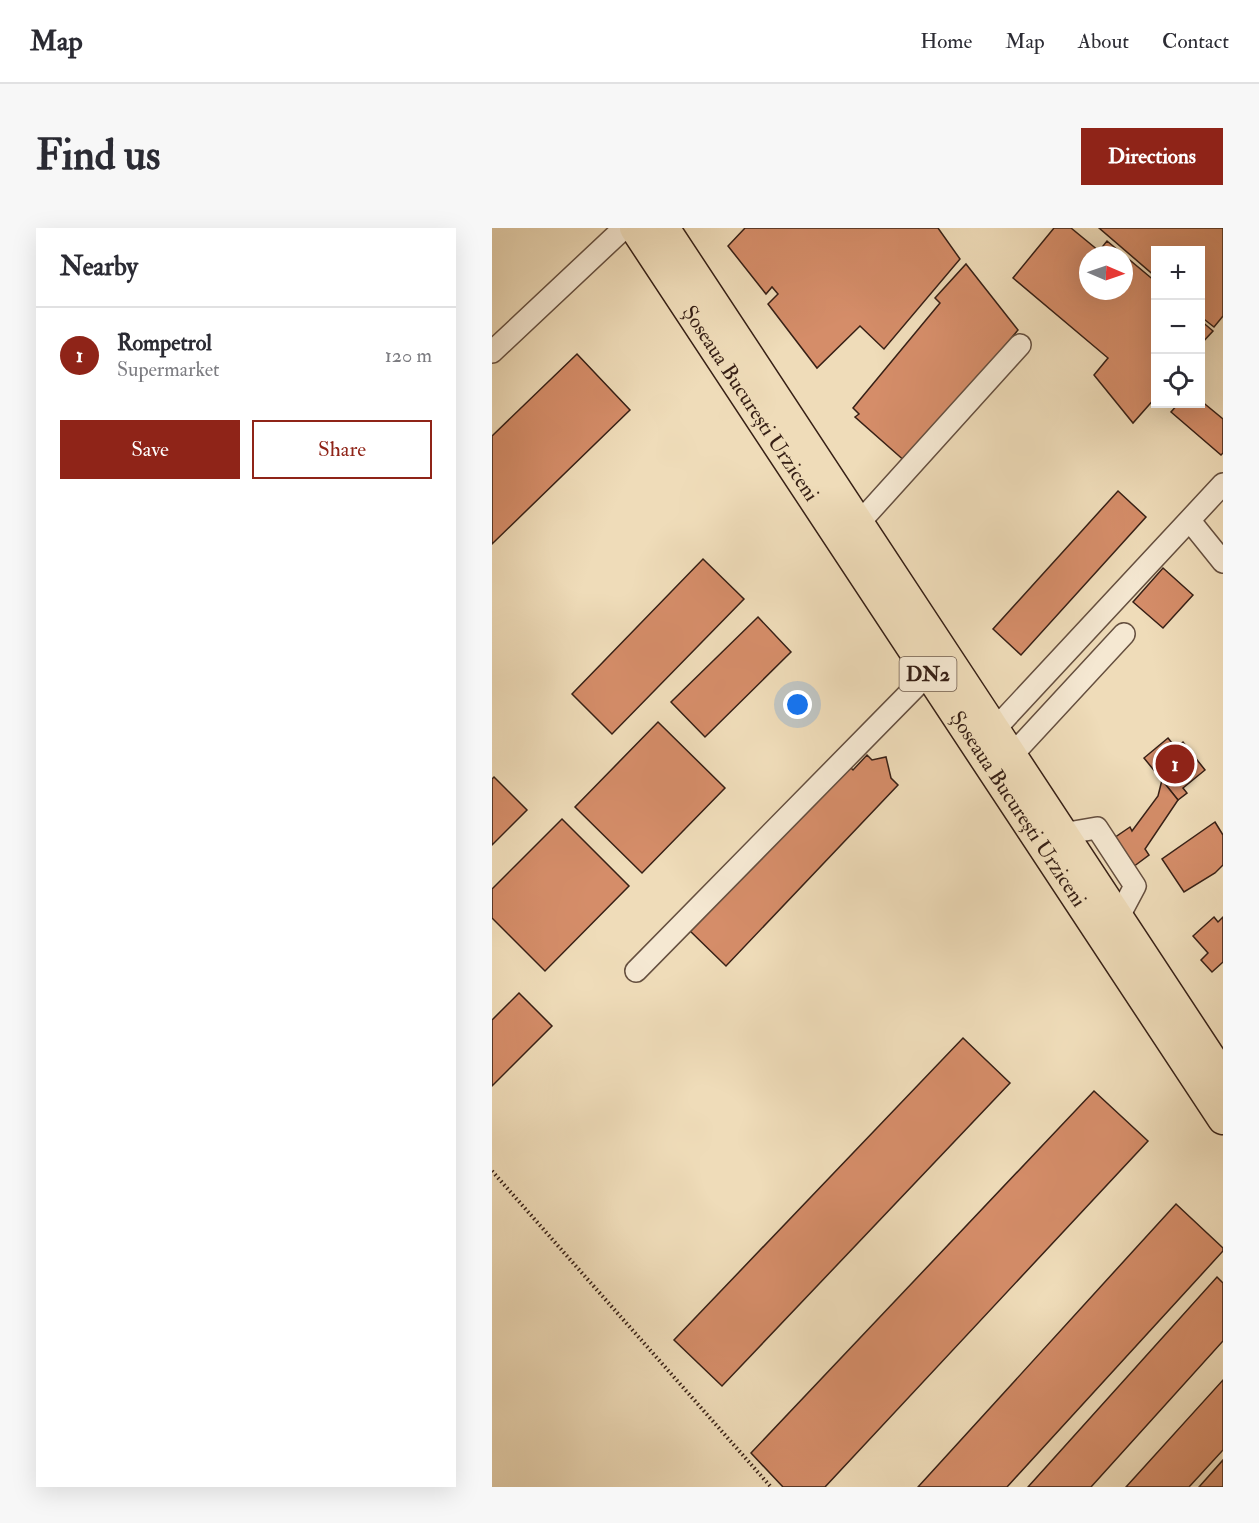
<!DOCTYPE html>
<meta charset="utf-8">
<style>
body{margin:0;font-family:"IM FELL Double Pica",serif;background:#f7f7f7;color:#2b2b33}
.controls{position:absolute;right:18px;top:18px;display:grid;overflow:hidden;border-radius:0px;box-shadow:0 6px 24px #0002}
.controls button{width:54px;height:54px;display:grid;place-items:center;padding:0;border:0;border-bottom:2px solid #e1e1e2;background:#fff;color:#2b2b33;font:30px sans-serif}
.compass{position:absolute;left:587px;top:18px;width:54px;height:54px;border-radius:50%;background:#fff;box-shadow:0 6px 24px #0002;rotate:92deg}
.you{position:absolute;left:306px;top:477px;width:21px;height:21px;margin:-15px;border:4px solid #fff;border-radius:50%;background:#1a73e8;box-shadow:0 0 0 9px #1a73e833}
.badge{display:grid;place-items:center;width:39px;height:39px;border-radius:50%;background:#8f2418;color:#fff;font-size:20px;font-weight:700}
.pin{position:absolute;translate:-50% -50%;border:3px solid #fff;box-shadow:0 2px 6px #0006}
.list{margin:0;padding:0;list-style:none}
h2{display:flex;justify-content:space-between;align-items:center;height:78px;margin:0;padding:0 24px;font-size:26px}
h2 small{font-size:20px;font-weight:400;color:#7c7c81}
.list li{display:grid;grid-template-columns:39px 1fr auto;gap:18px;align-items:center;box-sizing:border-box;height:96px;padding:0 24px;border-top:2px solid #e1e1e2}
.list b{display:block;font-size:22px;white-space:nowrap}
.list p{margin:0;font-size:20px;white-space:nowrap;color:#7c7c81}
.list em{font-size:20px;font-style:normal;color:#7c7c81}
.actions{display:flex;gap:12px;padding:18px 24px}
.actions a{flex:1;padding:14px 0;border:2px solid #8f2418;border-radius:0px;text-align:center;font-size:21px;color:#8f2418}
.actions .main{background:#8f2418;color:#fff}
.icon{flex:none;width:33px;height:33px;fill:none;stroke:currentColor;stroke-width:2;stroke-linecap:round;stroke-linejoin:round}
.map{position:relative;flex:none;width:731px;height:1259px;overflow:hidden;border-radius:0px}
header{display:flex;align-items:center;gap:36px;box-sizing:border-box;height:84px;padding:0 30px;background:#fff;border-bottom:2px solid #e1e1e2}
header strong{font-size:28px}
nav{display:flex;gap:33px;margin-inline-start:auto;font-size:21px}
.intro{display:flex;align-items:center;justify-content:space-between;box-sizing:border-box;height:144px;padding:0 36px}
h1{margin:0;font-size:42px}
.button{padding:15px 27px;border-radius:0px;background:#8f2418;color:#fff;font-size:21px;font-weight:700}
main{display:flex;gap:36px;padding:0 36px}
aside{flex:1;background:#fff;border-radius:0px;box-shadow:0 6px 24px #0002}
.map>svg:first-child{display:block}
.building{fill:#d58d69;stroke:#372016;stroke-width:1.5;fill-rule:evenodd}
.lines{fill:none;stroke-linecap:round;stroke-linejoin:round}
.minor-casing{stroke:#654f3f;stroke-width:24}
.highway-casing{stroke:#372016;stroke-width:33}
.path{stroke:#372016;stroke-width:4;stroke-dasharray:1.5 3;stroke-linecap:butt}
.minor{stroke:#f5e8d2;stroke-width:21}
.highway{stroke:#efdcb9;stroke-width:30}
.labels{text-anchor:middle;stroke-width:6;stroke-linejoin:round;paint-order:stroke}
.shield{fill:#f5e8d2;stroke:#705c4e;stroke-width:1.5}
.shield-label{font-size:20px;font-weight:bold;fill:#372016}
.street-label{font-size:21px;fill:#372016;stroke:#f5e8d2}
</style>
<header>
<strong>Map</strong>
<nav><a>Home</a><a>Map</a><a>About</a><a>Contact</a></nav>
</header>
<div class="intro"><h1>Find us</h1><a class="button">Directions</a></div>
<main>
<aside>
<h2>Nearby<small></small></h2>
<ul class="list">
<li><span class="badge">1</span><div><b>Rompetrol</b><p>Supermarket</p></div><em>120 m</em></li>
</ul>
<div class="actions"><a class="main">Save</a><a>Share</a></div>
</aside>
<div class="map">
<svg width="731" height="1259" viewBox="0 0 731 1259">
<rect width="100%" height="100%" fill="#efdcb9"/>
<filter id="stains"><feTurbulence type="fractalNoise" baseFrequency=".00333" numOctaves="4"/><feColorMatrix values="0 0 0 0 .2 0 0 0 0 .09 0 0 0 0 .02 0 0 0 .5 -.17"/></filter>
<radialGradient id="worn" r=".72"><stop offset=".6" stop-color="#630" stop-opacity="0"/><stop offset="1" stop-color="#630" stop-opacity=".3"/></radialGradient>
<g class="building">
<path d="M253,0H446L468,31L392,121L368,98L325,140L276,76L286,66L280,59L274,66L236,18Z"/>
<path d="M562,0H579L607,23L615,13L664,54V169L641,195L602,147L616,130L521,50ZM596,27H632V63H596Z"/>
<path d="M607,0H731V88L722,99L708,88V22H664V49Z"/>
<path d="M474,36L526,102L415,235L363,189L367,186L361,180L448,75L443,70Z"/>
<path d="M708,92L721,103L708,117Z"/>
<path d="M85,126L138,182L0,316V208Z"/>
<path d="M708,172L731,191V225L729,227L679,184L686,176H708Z"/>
<path d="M626,263L654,289L529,427L501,401Z"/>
<path d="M211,331L252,371L120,506L80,466Z"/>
<path d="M671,340L701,367L671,400L641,374Z"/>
<path d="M266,389L299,424L213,509L179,474Z"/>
<path d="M166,494L233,560L150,645L83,579Z"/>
<path d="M676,510L684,520L691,514L713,542L691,560L695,565L686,572L652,530Z"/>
<path d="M375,527L380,532L394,529L399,550L406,557L234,738L195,700L353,534L361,542Z"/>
<path d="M2,549L35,582L0,617V551Z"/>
<path d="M670,552L686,572L653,621L657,627L641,639L622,610L638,599L640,603L666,568Z"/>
<path d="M70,591L137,658L53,743L0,690V661Z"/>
<path d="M723,594L731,607V637L723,645L692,664L670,631Z"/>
<path d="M722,689L726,694L731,689V734L720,744L709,732L716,725L701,708Z"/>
<path d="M27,765L60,798L0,858V792Z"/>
<path d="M471,810L518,855L230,1158L182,1112Z"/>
<path d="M602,863L656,913L333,1259H291L259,1225Z"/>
<path d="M684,976L731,1020V1023L515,1259H426Z"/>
<path d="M725,1049L731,1055V1113L599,1259H536Z"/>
<path d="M731,1152V1222L697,1259H634Z"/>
<path d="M731,1232V1259H707Z"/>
</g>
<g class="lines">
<defs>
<g id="minor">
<path d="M0,124L132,0"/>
<path d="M698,293L731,334"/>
<path d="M367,295L528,117"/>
<path d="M503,501L731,256"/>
<path d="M520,527L632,406"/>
<path d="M570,606L605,600L643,658L626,690"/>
<path d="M144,743L436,446"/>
</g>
<g id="highway">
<path id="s1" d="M143,0L731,891"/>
<path d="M172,0L731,849"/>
</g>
</defs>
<use href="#minor" class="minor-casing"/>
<use href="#highway" class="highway-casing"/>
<path class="path" d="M0,943L279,1259"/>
<use href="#minor" class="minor"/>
<use href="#highway" class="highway"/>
</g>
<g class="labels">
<rect class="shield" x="407.5" y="429" width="57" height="34" rx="4.5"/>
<g class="shield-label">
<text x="436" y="453">DN2</text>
</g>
<g class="street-label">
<text dy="7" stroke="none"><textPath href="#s1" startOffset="210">Șoseaua București Urziceni</textPath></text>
<text dy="7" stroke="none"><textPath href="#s1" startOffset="696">Șoseaua București Urziceni</textPath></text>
</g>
</g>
<rect width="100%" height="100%" filter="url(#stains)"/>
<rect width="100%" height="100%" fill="url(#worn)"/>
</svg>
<div class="controls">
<button>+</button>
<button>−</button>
<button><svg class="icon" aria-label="locate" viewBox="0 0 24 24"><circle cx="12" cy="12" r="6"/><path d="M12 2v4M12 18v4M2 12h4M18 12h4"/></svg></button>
</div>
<svg class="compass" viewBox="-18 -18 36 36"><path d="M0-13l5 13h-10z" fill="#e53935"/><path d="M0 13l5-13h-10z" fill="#7c7c81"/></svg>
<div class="you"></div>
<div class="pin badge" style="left:683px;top:536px">1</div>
</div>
</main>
